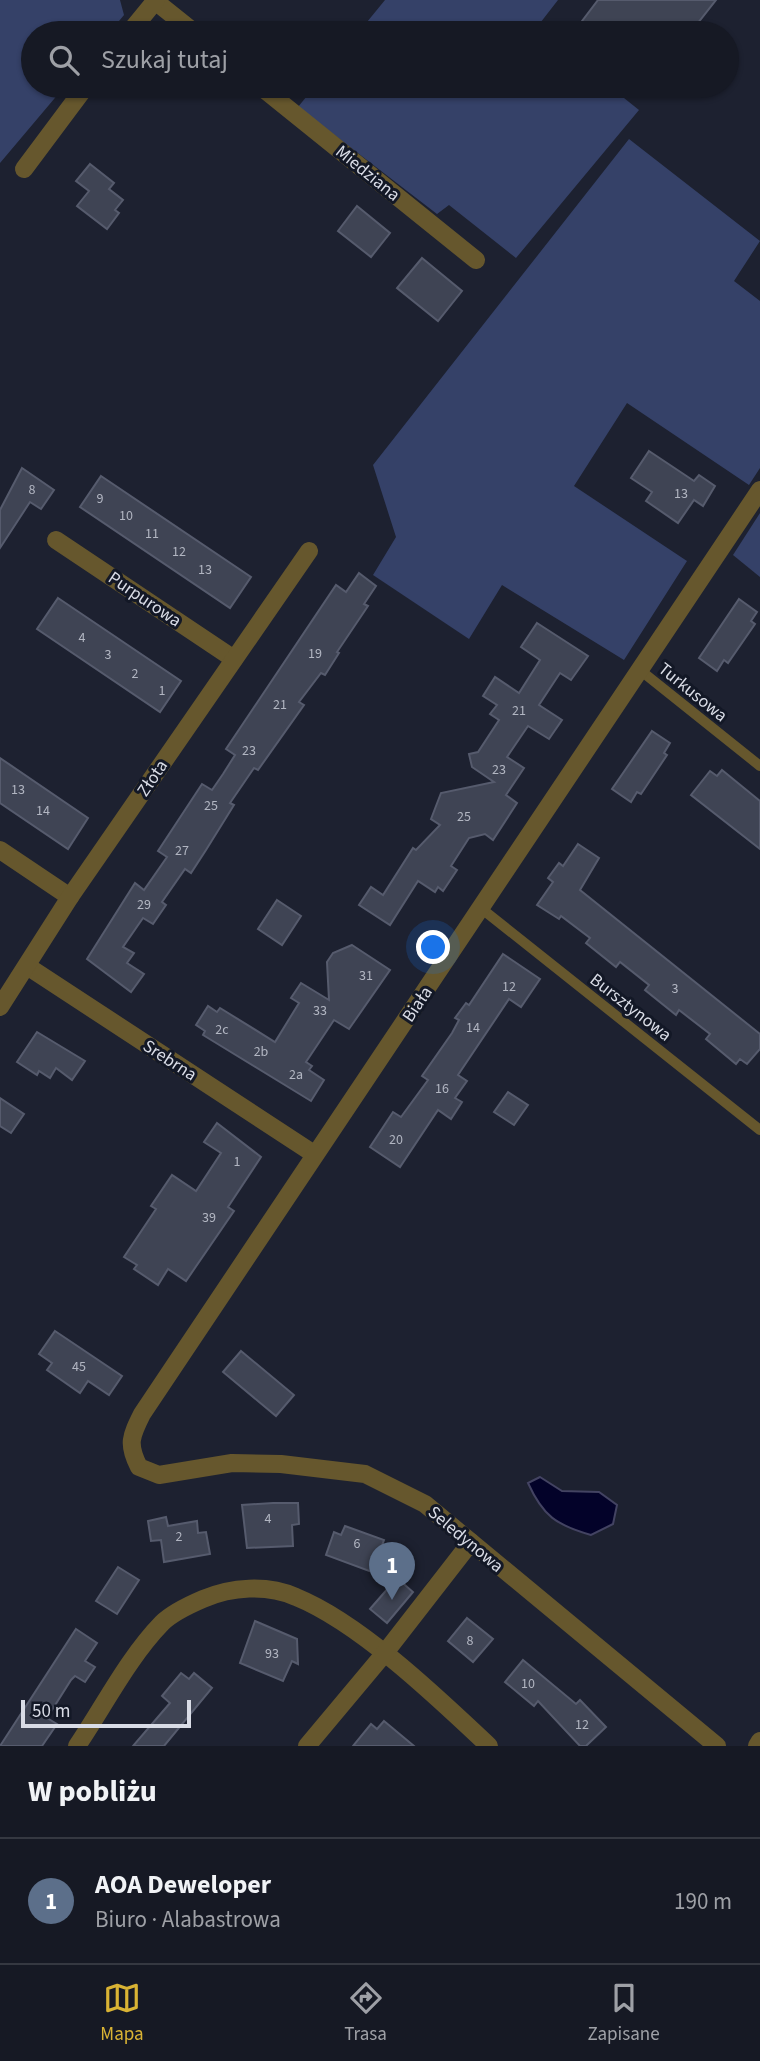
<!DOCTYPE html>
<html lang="pl">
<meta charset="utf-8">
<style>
body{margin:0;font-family:"Source Sans 3",sans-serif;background:#1f222c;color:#f1f3f6}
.scale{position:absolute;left:21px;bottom:18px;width:170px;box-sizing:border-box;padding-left:7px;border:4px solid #d9dce6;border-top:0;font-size:19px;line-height:24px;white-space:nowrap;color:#d9dce6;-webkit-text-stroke:5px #131826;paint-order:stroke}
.you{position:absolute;left:434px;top:948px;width:24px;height:24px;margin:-18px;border:5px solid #fff;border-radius:50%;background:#1a73e8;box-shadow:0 0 0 10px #1a73e833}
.badge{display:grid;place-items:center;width:46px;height:46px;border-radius:50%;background:#d9b334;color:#fff;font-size:23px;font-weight:700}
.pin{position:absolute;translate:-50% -58px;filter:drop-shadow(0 2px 4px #0008)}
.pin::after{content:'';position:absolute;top:37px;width:24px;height:21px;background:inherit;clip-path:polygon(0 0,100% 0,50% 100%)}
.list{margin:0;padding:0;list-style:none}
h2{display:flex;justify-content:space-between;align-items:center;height:91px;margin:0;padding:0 28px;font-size:30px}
h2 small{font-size:23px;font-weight:400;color:#9ea0a6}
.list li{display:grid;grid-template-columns:46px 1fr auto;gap:21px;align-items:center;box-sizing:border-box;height:126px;padding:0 28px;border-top:2px solid #353841}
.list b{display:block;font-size:26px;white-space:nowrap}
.list p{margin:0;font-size:23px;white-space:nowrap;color:#9ea0a6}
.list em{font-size:23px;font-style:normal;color:#9ea0a6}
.icon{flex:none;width:38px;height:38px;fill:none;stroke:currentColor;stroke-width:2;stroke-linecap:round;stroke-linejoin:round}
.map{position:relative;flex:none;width:760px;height:1746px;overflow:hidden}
.search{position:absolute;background:#161924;box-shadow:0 2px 5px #0004;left:21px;right:21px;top:21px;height:77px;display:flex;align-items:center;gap:18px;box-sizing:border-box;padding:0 24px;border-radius:38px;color:#9ea0a6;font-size:26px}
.sheet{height:217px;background:#161924}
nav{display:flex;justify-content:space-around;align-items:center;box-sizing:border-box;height:98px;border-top:2px solid #353841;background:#161924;font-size:19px;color:#9ea0a6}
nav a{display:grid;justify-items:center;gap:4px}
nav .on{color:#d9b334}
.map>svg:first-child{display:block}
.green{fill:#354168}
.water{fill:#030229;stroke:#434362;stroke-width:2}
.building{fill:#3f4454;stroke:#565b6d;stroke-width:2}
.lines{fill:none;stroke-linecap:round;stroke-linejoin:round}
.lane{stroke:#66572d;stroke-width:10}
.street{stroke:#66572d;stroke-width:18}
.labels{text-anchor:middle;stroke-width:6;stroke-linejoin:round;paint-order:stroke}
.number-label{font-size:14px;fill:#b2b6c2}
.street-label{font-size:18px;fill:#d9dce6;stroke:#131826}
</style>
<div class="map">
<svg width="760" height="1746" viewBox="0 0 760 1746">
<rect width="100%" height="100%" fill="#1d2130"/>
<g class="green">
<path d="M0,0H120L124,15L109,33H33V86H65L0,163Z"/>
<path d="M385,0H558L537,27L544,33H358Z"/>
<path d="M315,86H609L639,110L516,258L449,205L437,214L298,107Z"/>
<path d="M629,139L760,241L734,281L760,301V468L749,485L627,403L574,486L687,561L624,660L502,585L469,639L373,575L396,537L373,465Z"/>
<path d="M760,513V577L733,555Z"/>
</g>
<path class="water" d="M540,1477L562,1491L599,1492L617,1505L613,1524L591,1535C556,1525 543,1516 528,1483Z"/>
<g class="building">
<path d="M598,0H716L690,33H573Z"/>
<path d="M90,164L114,183L109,189L123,200L115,210L119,213L107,229L77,206L89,191L76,181Z"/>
<path d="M357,206L390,233L371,257L338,231Z"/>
<path d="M422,258L462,291L438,321L397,288Z"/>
<path d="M649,451L694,481L699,475L715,486L703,506L694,500L678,523L646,501L652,492L631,478Z"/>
<path d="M22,468L54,490L41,509L30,502L0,548V510Z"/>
<path d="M101,476L251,577L230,608L80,507Z"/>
<path d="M359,573L376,586L364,604L368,606L337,652L339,653L325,675L321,673L299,702L304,705L258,770L254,768L230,803L234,805L206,850L191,873L185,869L162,902L166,905L153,924L143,918L123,947L134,953L127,963L144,974L131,992L87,959L135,883L144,890L167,857L158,851L202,784L212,790L223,774L235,755L226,749L336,585L346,592Z"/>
<path d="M58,598L181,681L160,712L37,629Z"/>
<path d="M739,599L757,612L751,621L755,624L728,663L724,660L717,671L699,658Z"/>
<path d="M537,623L588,656L571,680L560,673L539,705L562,720L549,739L528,726L507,757L524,768L506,795L517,803L493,840L485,834L469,838L451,866L457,870L443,891L438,887L435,892L418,881L390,925L359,905L371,887L383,895L413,848L416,850L440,825L431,819L441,793L494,782L472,767L469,754L478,752L499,720L490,714L497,705L483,696L495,677L519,693L540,660L521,647Z"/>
<path d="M652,731L670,743L664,753L667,755L641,794L637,792L631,802L612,789Z"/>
<path d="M0,758L88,818L68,849L0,803Z"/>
<path d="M722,770L760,801V849L691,795L710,771L717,776Z"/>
<path d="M578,844L599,858L580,890L760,1034V1049L747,1064L740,1059L736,1064L706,1039L710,1034L679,1010L676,1015L645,990L649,985L620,962L616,967L586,943L590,938L561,916L559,919L537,905L553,882L548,878L559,863L563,866Z"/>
<path d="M277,900L301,916L282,945L258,929Z"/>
<path d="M352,945L390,970L349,1029L334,1020L306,1062L312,1066L309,1070L324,1080L311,1101L203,1035L205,1031L196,1025L208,1006L217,1012L220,1008L275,1042L299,1003L291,998L301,983L329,1000L327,962L333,953Z"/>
<path d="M503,954L540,979L521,1007L509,999L458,1075L467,1081L455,1098L462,1102L451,1119L438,1110L400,1167L370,1147L393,1112L401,1117L428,1080L422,1076L452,1033L459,1020L455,1018L466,1003L469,1005Z"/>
<path d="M37,1032L85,1061L72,1080L56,1068L50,1078L39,1071L37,1075L17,1062Z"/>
<path d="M508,1092L528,1105L514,1125L494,1112Z"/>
<path d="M0,1098L24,1114L11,1133L0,1126Z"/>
<path d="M217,1123L261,1157L228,1207L234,1211L186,1281L168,1269L158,1285L134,1269L137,1265L124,1257L156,1209L151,1206L172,1175L196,1191L221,1153L204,1142Z"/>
<path d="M55,1331L122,1376L109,1395L88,1381L80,1393L47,1370L52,1363L39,1354Z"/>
<path d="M241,1351L294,1395L276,1416L223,1372Z"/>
<path d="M273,1503H298L299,1524L292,1525L293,1546L247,1548L242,1505Z"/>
<path d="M166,1517L168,1526L197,1521L198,1533L206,1532L210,1554L164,1562L161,1540L151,1541L148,1521Z"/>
<path d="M345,1526L384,1540L372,1572L326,1555L334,1532L341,1535Z"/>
<path d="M118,1567L139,1580L117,1614L96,1601Z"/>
<path d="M397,1578L413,1592L387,1623L370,1609Z"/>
<path d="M467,1618L493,1639L473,1662L448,1641Z"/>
<path d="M255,1621L297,1639L298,1664L292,1661L283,1681L240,1663Z"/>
<path d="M76,1629L97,1643L85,1661L95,1667L85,1682L75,1676L71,1680L47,1718L57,1724L42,1746H0Z"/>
<path d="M523,1660L576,1704L580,1700L606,1727L586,1746H580L538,1701L534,1706L505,1682Z"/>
<path d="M181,1673L189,1679L194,1673L212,1688L164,1746H133L170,1703L162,1696Z"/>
<path d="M384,1721L414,1746H353L371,1724L377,1729Z"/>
</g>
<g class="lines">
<g class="lane">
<path d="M640,670L760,766"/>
<path d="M482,909L760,1130"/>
</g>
<g class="street">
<path d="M155,1L195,33"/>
<path d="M129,33L156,0"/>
<path d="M260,86L476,260"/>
<path d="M24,169L86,86"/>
<path d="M56,540L234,659"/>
<path d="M0,850L70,897"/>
<path d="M27,966L314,1154"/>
<path d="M0,1007L70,897L309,551"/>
<path d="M77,1746C104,1706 128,1658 162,1623C172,1613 189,1605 203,1599C231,1587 267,1584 296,1597C360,1623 438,1698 489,1746"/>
<path d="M307,1746L384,1654L471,1542"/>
<path d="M717,1746L425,1504L365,1474L281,1464L232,1463L159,1475L139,1467C127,1444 131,1436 142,1414L760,490"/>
<path d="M757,1746L760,1741"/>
</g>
</g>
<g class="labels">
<g class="number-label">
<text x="32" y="494">8</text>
<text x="681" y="498">13</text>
<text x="100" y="503">9</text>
<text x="126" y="520">10</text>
<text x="152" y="538">11</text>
<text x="179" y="556">12</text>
<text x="205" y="574">13</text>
<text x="82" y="642">4</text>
<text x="315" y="658">19</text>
<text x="108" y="659">3</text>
<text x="135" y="678">2</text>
<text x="162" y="695">1</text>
<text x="280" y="709">21</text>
<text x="519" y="715">21</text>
<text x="249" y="755">23</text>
<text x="499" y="774">23</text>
<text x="18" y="794">13</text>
<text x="211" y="810">25</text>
<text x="43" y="815">14</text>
<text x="464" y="821">25</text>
<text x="182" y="855">27</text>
<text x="144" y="909">29</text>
<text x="366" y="980">31</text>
<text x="509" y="991">12</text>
<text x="675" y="993">3</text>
<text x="320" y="1015">33</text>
<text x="473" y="1032">14</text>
<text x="222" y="1034">2c</text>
<text x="261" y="1056">2b</text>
<text x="296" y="1079">2a</text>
<text x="442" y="1093">16</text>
<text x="396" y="1144">20</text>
<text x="237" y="1166">1</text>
<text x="209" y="1222">39</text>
<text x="79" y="1371">45</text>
<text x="268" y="1523">4</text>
<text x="179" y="1541">2</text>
<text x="357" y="1548">6</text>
<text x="470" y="1645">8</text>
<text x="272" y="1658">93</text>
<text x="528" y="1688">10</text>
<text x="582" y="1729">12</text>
</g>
<g class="street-label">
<text transform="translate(368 173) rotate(39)" y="6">Miedziana</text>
<text transform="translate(145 599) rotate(34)" y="6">Purpurowa</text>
<text transform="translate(693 692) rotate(39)" y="6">Turkusowa</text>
<text transform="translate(152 778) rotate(-56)" y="6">Złota</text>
<text transform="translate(417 1004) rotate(-56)" y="6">Biała</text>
<text transform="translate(631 1007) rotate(38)" y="6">Bursztynowa</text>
<text transform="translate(170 1060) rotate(33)" y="6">Srebrna</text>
<text transform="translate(466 1539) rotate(40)" y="6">Seledynowa</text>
</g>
</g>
</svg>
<div class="scale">50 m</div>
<div class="you"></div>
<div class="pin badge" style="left:392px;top:1600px;background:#5c6f8a">1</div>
<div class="search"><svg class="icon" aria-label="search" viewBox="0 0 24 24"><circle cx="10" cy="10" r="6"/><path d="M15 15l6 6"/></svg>Szukaj tutaj</div>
</div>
<section class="sheet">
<h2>W pobliżu<small></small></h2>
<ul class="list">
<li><span class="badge" style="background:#5c6f8a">1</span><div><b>AOA Deweloper</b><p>Biuro · Alabastrowa</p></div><em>190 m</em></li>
</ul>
</section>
<nav>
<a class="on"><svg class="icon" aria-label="map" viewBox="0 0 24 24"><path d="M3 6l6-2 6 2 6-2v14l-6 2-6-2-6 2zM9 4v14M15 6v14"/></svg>Mapa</a>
<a><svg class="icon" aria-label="directions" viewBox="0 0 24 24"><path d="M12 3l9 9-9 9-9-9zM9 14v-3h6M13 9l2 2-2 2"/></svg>Trasa</a>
<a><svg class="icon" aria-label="saved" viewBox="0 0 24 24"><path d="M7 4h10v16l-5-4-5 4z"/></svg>Zapisane</a>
</nav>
